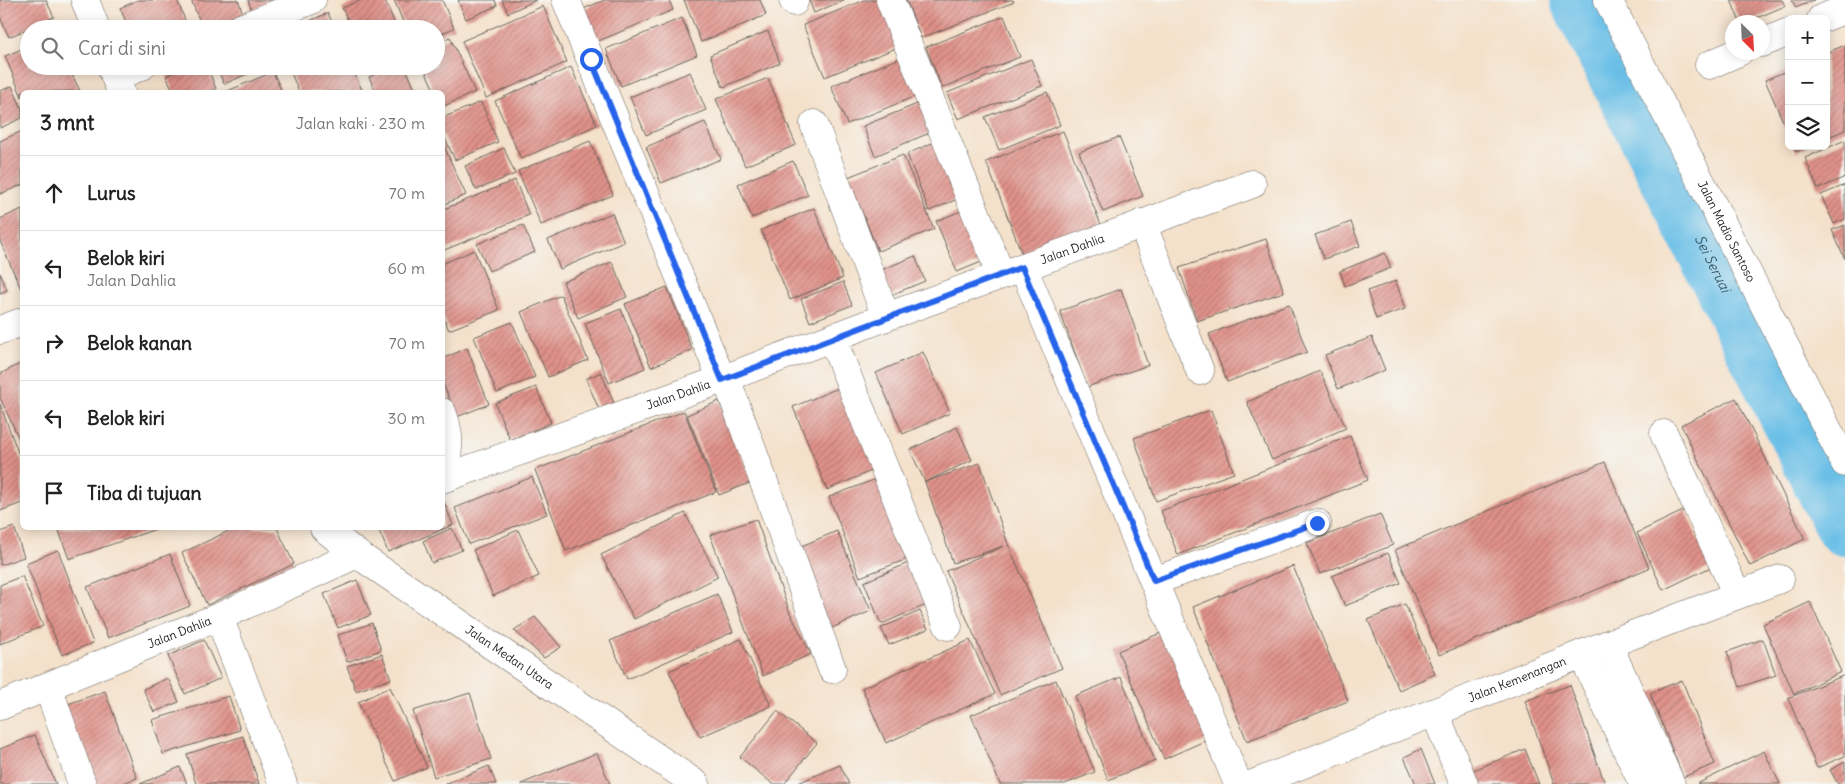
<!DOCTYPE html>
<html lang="id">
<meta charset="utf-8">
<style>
body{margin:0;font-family:Delius,sans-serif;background:#f6f6f6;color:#222}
.controls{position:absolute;right:15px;top:15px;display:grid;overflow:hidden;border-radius:8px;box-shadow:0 2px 12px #0003}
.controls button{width:45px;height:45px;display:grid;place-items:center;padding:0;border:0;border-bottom:1px solid #e0e0e0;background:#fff;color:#222;font:25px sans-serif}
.compass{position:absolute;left:1725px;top:15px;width:45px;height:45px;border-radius:50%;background:#fff;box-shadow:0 2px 12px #0003;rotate:156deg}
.stop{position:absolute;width:15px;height:15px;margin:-11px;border:4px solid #2563eb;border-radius:50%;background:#fff}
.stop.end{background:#2563eb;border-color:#fff;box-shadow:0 1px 5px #0008}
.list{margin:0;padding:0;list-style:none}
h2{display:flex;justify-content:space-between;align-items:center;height:65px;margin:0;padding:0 20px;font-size:21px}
h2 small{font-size:16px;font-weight:400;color:#767676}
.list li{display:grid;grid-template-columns:32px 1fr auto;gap:15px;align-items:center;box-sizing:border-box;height:75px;padding:0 20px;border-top:1px solid #e0e0e0}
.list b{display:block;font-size:19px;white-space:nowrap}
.list p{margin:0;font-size:16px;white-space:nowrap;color:#767676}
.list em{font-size:16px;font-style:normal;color:#767676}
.icon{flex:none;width:28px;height:28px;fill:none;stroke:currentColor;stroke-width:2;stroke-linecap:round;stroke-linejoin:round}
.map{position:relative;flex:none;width:1845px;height:784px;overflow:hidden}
.search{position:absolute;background:#fff;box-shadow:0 2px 12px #0003;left:20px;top:20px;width:425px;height:55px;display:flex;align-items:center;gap:12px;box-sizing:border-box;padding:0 18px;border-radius:28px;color:#767676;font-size:19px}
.panel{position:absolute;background:#fff;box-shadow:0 2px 12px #0003;left:20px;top:90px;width:425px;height:440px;border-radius:8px}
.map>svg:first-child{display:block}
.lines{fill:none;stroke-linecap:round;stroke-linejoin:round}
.river{stroke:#6abfe7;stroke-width:60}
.building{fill:url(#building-hatch)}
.minor-casing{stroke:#686159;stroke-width:29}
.tertiary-casing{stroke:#686159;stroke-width:29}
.minor{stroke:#fff;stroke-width:28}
.tertiary{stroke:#fff;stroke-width:28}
.route{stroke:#2563eb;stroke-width:6}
.labels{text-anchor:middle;stroke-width:4;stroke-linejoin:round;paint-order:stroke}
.street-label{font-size:12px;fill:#1c1c1c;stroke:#f6f6f2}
.water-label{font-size:14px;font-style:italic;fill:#3b5d6d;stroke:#f6f6f2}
</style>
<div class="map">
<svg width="1845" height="784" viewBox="0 0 1845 784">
<defs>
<pattern id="building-hatch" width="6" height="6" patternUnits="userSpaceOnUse" patternTransform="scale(1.25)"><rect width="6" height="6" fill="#e0928a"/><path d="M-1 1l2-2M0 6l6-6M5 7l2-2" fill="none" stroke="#b57670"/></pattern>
</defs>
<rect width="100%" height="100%" fill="#f6f6f2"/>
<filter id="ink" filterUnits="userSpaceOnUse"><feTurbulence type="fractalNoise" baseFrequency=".02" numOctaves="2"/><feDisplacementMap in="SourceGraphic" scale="10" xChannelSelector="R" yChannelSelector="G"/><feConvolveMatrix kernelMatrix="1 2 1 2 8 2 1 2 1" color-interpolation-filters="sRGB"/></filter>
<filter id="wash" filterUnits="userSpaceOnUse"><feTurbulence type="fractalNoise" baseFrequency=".0096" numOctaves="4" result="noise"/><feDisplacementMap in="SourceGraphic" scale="20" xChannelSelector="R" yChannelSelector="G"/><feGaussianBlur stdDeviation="1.12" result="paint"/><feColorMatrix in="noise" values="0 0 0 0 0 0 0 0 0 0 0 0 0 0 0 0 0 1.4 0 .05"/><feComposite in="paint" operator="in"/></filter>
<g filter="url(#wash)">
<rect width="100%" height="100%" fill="#f4e1cb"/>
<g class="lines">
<path class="river" id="s1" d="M1580,0L1845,526"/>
</g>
<g id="blocks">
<g class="building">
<path d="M0,0H46L54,17L9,37L0,17Z"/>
<path d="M138,0H177L187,25L179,29H129L120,8Z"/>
<path d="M191,0H238L244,16L211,29H203Z"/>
<path d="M248,0H278L252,11Z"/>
<path d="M361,0H385L397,29H352L342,8Z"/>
<path d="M394,0H442L454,28L436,36V29H406Z"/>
<path d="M458,0H495L497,6L466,19Z"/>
<path d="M502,0H536L508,13Z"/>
<path d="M605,0H669L673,10L596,42L583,9Z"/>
<path d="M684,0H760L766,15L701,42Z"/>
<path d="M809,0H844L814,13Z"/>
<path d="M864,0H882L901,46L825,77L803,25Z"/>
<path d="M906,0H1013L1014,2L921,38Z"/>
<path d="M1731,0H1782L1785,6L1747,22H1740Z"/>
<path d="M1792,0H1814L1796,8Z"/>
<path d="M543,6L567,62L486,98L462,41Z"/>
<path d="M328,13L335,29H291Z"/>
<path d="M1004,16L1020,57L942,88L926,47Z"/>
<path d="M682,18L697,55L621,86L606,49Z"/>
<path d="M768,31L780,63L723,87L710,55Z"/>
<path d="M450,37L475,92L442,107V92H435L423,66H436V43Z"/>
<path d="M1845,45V130L1826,138V53Z"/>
<path d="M29,46V66H68L80,91L22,92V97L5,56Z"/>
<path d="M905,56L921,94L847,124L831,86Z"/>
<path d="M1031,59L1042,86L958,119L947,93Z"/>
<path d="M187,66H207L216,89L207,92H174L166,76Z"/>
<path d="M216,66H266L224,84Z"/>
<path d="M288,66H351L363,92H299Z"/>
<path d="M392,66H405L416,92H376L369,77Z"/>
<path d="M571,67L597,125L521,159L495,101Z"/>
<path d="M1789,70V135L1765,80Z"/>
<path d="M273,72L282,92H225Z"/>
<path d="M690,72L706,110L646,135L630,97Z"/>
<path d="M768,78L796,145L745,166L716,99Z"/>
<path d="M12,86L22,109V118L0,128V91Z"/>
<path d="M1047,92L1060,125L999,150L985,117Z"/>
<path d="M481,102L498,142L455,160L442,132V118Z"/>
<path d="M922,102L934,131L875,156L863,126Z"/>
<path d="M705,122L721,159L661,183L646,147Z"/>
<path d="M22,131V185L0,194V141Z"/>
<path d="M1063,131L1101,225L1023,256L986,162Z"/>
<path d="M1119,137L1143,196L1103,212L1079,152Z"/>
<path d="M1845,140V177L1818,189L1805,158Z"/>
<path d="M590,141L613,195L541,225L518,171Z"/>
<path d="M937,141L960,198L929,211L907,154Z"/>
<path d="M442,142L466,195L442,205Z"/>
<path d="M1793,146H1808L1796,152Z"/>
<path d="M504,148L515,174L476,190L465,166Z"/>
<path d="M903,155L934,229L878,251L848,177Z"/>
<path d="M793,161L808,195L752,218L738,184Z"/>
<path d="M515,180L529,215L442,251V210Z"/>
<path d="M1845,185V219L1834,224L1821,195Z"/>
<path d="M814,208L843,278L790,300L761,230Z"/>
<path d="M22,209V288L21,289L0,241V219Z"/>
<path d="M966,209L986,260L957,272L936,221Z"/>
<path d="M612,213L624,242L560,269L548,240Z"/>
<path d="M1351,222L1360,246L1324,259L1315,235Z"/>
<path d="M523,225L535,252L489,271L477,244Z"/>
<path d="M1845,225V259L1832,230Z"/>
<path d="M1266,239L1284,292L1197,321L1179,268Z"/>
<path d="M474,250L499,310L449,330L442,315V264Z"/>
<path d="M1385,253L1391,268L1345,286L1340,271Z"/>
<path d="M915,256L925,281L891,295L881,270Z"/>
<path d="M612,262L627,297L578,318L563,282Z"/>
<path d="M0,273L7,290L0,293Z"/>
<path d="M1396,281L1405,309L1376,319L1367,291Z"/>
<path d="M843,282L852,305L810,322L801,299Z"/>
<path d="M667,287L692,350L651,367L625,304Z"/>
<path d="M1121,289L1148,365L1087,387L1060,311Z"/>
<path d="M561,295L588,360L548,377L521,312Z"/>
<path d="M1289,304L1307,352L1227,382L1209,334Z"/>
<path d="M621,309L645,368L609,383L585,323Z"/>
<path d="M512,322L535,377L497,393L474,337Z"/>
<path d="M1372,337L1385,370L1338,389L1325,355Z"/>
<path d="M467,348L489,404L457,417L442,381V359Z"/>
<path d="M923,352L950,413L903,434L876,373Z"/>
<path d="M22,363V445L0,398V374Z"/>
<path d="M1320,371L1346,428L1272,460L1247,402Z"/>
<path d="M601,372L616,408L601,414L586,379Z"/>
<path d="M843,386L878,468L827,490L793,407Z"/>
<path d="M536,387L551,423L510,440L495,403Z"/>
<path d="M1736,398L1805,539L1750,566L1681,425Z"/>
<path d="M719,401L752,482L719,495L687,415Z"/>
<path d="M0,404L22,463V503L0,511Z"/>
<path d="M1211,410L1234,473L1156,501L1134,438Z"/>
<path d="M684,411L716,492L566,551L535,470Z"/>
<path d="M957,427L972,460L925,482L980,463L1008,544L1062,668L1000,695L946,571L1004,546L953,563L925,482L910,450Z"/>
<path d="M1350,436L1368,480L1178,555L1161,511Z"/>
<path d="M1605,462L1649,568L1439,655L1395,550Z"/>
<path d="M884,476L915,556L860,577L829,497Z"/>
<path d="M532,477L547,514L469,544L455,508Z"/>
<path d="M443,499L453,525L388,552L378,528H442Z"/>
<path d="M1685,510L1711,567L1663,590L1637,533Z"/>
<path d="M685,513L718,577L634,619L601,555Z"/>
<path d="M1380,514L1393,545L1320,574L1307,543Z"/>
<path d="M756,519L790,613L811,654L763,676L710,535Z"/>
<path d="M14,527L24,557L0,565V532Z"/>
<path d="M58,528H159L69,559Z"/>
<path d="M235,528H277L294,564L207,605L182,553Z"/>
<path d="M452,528L462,550L432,563L423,541Z"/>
<path d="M518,530L539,576L493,596L473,550Z"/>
<path d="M837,531L871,611L827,630L792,550Z"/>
<path d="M58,550L93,643L62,655L26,563Z"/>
<path d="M1388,553L1401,583L1345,606L1332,576Z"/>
<path d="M170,554L190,606L108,638L87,587Z"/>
<path d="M913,561L931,603L881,624L864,582Z"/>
<path d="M1293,566L1348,701L1247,741L1193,607Z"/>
<path d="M22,576L43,626L0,644V585Z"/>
<path d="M357,580L371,615L338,628L324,594Z"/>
<path d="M717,594L733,632L627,679L610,641Z"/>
<path d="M1810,602L1841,672L1794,694L1763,624Z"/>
<path d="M1405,604L1435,674L1399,690L1368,620Z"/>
<path d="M920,611L928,629L889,645L881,628Z"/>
<path d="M535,617L561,647L544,658L514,630Z"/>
<path d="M372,623L381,650L347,662L338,635Z"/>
<path d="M1170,629L1216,736L1164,759L1118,651Z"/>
<path d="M741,639L771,706L700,737L669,671Z"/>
<path d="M1763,639L1776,675L1740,687L1727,652Z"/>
<path d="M204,640L221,678L185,694L168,656Z"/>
<path d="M970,640L995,694L886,743L862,688Z"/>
<path d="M382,654L391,679L356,691L347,666Z"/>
<path d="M1845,675V756L1817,768L1788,698Z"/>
<path d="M1121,677L1155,761L1108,780L1075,696Z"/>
<path d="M168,678L179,702L154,712L143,689Z"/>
<path d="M1056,680L1095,772L1065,784H1000L971,715Z"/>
<path d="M1682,680L1715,764L1683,777L1650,693Z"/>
<path d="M1570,685L1605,784H1554L1525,701Z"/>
<path d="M390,687L427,767L395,781L358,702Z"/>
<path d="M105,691L137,778L120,784H91L62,706Z"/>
<path d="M470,693L491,759L434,777L413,711Z"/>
<path d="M229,696L240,730L163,754L152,720Z"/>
<path d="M777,711L817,743L784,784H773L740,757Z"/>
<path d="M35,735L56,784H0V749Z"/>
<path d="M243,736L259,784H196L187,754Z"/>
<path d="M1421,749L1435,784H1416L1404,757Z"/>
<path d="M1525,749L1539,784H1474L1469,772Z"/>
<path d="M1764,751L1780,784H1697Z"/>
<path d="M597,753L610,784H521Z"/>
<path d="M1845,762V784H1838L1830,770Z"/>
<path d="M840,765L849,784H796Z"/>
<path d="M489,766L496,784H445Z"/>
<path d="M180,767L187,784H140Z"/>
</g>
</g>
</g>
<g filter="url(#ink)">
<use href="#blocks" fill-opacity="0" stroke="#686159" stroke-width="1"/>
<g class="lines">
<defs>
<g id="minor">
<path d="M566,0L722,380"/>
<path d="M793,0L794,2"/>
<path d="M890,0L1001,275"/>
<path id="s2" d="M1608,0L1845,463"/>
<path d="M1821,19L1845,9"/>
<path d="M238,29L312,0"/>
<path d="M1762,43L1789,32"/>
<path d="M1709,65L1739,52"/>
<path d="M115,77L142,66"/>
<path d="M814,124L886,317"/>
<path d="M1142,223L1200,371"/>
<path d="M1023,267L1238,784"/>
<path d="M0,330L22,322"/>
<path d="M832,338L948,626"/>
<path d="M726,378L832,669"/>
<path d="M442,412C452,437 448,452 444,478"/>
<path d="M1664,434L1737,595"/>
<path id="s3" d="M442,479L726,378L886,317L1252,184"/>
<path d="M1154,581L1317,523"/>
<path d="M219,617L283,784"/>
<path d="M1608,644L1671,784"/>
<path d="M1582,654L1643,784"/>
<path d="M48,687L82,784"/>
<path id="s4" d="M0,706L145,646L219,617L357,554"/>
<path d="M1435,713L1464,784"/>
<path id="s5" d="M1253,784L1582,654L1780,579"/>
</g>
<g id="tertiary">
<path d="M85,0L96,29"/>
<path d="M111,66L121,92"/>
<path id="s6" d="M324,528L357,554L696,784"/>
</g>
</defs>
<use href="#minor" class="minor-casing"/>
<use href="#tertiary" class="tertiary-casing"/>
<use href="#minor" class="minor"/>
<use href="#tertiary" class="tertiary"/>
</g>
</g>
<g class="lines" filter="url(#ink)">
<path class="route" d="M591,59L722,380L1022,267L1154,581L1317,523"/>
</g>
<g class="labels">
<g class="street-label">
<text dy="4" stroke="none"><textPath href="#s2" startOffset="260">Jalan Madio Santoso</textPath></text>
<text dy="4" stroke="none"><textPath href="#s3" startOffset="671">Jalan Dahlia</textPath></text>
<text dy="4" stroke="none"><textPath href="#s3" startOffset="251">Jalan Dahlia</textPath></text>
<text dy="4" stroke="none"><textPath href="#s4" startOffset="194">Jalan Dahlia</textPath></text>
<text dy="4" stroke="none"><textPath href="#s6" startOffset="226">Jalan Medan Utara</textPath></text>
<text dy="4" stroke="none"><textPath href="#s5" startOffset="284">Jalan Kemenangan</textPath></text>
</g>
<g class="water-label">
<text dy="5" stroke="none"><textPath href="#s1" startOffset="295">Sei Seruai</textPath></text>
</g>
</g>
</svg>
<div class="controls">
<button>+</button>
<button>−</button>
<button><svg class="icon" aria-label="layers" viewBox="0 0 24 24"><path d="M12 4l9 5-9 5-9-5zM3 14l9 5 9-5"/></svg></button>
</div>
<svg class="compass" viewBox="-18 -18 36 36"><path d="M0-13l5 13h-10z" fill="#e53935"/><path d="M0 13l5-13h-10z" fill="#767676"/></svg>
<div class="stop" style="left:591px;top:59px"></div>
<div class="stop end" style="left:1317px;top:523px"></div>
<div class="search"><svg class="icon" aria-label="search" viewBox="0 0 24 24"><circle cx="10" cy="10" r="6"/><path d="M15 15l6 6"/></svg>Cari di sini</div>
<section class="panel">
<h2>3 mnt<small>Jalan kaki · 230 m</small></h2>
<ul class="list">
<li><svg class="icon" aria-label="ahead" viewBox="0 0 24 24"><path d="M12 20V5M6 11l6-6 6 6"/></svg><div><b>Lurus</b></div><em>70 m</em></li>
<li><svg class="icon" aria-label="left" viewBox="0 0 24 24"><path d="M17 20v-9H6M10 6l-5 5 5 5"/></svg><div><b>Belok kiri</b><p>Jalan Dahlia</p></div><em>60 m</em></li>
<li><svg class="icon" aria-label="right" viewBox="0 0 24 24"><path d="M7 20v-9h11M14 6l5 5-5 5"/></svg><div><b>Belok kanan</b></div><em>70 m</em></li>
<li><svg class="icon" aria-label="left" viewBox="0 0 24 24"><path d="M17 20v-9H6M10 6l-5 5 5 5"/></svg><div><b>Belok kiri</b></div><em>30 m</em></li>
<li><svg class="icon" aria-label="arrive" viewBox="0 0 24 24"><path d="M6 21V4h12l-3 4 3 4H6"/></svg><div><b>Tiba di tujuan</b></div></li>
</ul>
</section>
</div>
